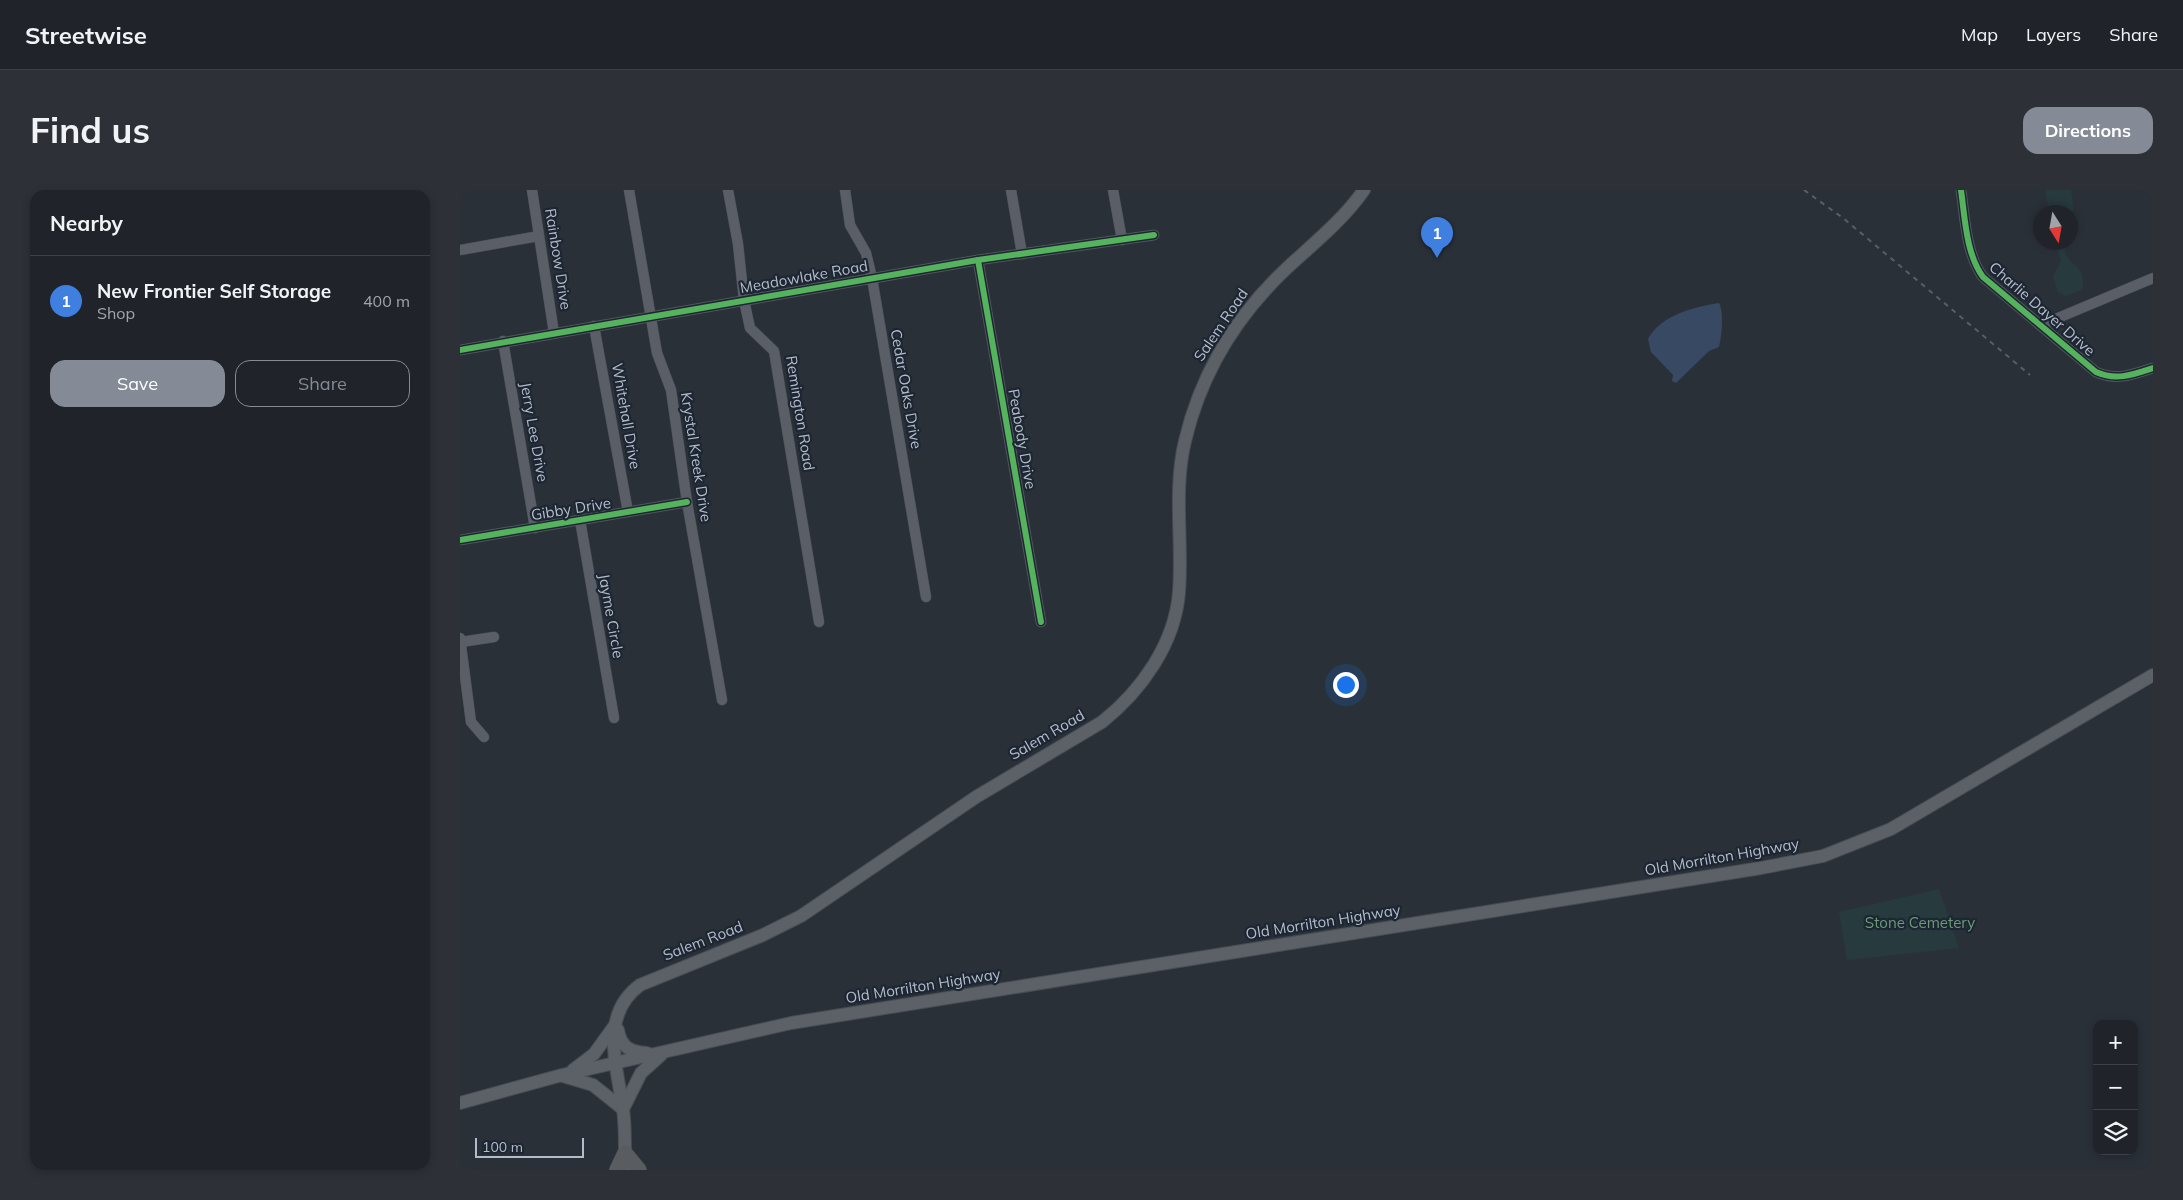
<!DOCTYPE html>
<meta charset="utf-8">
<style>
body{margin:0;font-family:Mulish,sans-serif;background:#2d3036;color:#f1f3f6}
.controls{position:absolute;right:15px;bottom:15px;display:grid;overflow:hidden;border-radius:10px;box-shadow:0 2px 8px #0003}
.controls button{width:45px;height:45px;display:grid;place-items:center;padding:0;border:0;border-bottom:1px solid #3d4147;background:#20242a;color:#f1f3f6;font:25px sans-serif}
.compass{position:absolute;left:1573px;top:15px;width:45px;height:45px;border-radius:50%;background:#20242a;box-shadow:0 2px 8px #0003;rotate:169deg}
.scale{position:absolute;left:15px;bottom:12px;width:109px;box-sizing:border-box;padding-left:5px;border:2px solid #b4bcc9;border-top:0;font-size:14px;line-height:18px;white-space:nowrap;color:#b4bcc9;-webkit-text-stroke:4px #1d2633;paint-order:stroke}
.you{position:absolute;left:885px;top:494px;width:18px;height:18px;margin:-12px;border:4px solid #fff;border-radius:50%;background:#1a73e8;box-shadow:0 0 0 8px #1a73e833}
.badge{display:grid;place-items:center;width:32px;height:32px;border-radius:50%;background:#848b96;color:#fff;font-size:16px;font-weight:700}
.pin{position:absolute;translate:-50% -41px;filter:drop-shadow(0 1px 2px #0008)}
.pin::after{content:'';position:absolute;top:26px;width:18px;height:15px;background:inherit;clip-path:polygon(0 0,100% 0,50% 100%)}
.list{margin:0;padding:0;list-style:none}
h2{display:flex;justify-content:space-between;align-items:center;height:65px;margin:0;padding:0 20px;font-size:21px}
h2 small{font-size:16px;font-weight:400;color:#a2a4a8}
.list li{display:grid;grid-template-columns:32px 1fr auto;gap:15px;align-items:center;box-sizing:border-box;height:90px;padding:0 20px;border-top:1px solid #3d4147}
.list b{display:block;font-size:19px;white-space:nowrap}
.list p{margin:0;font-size:16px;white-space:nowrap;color:#a2a4a8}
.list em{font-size:16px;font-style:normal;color:#a2a4a8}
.actions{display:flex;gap:10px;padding:15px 20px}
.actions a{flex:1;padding:11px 0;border:1px solid #848b96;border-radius:15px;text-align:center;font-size:18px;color:#848b96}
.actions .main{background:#848b96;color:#fff}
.icon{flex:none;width:28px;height:28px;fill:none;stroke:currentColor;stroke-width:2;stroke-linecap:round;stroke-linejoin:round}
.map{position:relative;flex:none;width:1693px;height:980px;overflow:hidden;border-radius:15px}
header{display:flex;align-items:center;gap:30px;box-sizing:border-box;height:70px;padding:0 25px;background:#20242a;border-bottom:1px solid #3d4147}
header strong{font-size:24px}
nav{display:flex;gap:28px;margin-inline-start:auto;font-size:18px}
.intro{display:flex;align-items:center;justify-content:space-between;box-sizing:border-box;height:120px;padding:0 30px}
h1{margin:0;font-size:35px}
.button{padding:12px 22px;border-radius:15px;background:#848b96;color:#fff;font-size:18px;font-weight:700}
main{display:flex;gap:30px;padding:0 30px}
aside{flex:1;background:#20242a;border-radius:15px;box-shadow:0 2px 8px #0003}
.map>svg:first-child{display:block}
.green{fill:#273a3e}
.water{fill:#384963}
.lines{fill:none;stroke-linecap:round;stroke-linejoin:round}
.minor-casing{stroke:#484c53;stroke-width:11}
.major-casing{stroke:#484c55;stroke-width:14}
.highway-casing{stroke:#474c53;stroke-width:16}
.minor{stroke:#5a5e66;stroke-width:10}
.major{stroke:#5c6168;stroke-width:12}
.highway{stroke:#5a5d60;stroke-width:15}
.rail{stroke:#595d64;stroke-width:2;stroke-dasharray:5 5;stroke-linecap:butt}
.cycleway-casing{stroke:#1d2633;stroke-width:9}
.cycleway{stroke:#56b35d;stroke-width:6}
.labels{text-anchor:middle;stroke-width:4.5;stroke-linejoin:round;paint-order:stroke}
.street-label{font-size:15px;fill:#b4bcc9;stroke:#1d2633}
.park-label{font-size:15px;fill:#6b9a76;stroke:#1d2633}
</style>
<header>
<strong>Streetwise</strong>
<nav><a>Map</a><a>Layers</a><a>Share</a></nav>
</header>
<div class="intro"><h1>Find us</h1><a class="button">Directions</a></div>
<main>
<aside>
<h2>Nearby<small></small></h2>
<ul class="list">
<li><span class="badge" style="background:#3f7fe0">1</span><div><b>New Frontier Self Storage</b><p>Shop</p></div><em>400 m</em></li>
</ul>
<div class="actions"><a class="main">Save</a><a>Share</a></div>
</aside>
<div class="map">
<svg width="1693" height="980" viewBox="0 0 1693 980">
<rect width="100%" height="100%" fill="#2a3038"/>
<g class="green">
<path d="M1585,0H1611L1614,19L1611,23L1589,22Z"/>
<path d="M1595,53H1605C1601,77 1629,72 1622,100L1605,106L1598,102L1593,87L1601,71Z"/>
<path d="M1479,699L1499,758L1387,770L1379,722Z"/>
</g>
<path class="water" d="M1259,113C1264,122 1262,146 1259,157L1249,161L1216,193L1212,191L1213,185L1191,162L1188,149C1201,125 1234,117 1259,113Z"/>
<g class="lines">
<defs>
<g id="minor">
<path d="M72,0L94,143"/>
<path d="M169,0L197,163L211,200L227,312L262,510"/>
<path d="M268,0L278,54L284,110L290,138L314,161L359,432"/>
<path d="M385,0L390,35L406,63L412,88L466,407"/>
<path d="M551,0L562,64"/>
<path d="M653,0L662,50"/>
<path d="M1501,0C1505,28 1506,64 1523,87L1636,182C1656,191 1672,185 1693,178"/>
<path d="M0,60L79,46"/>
<path d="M518,70L581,432"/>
<path d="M134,136L168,322"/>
<path d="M1582,136L1586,133L1693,88"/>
<path d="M43,151L75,338"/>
<path d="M0,160L518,70L694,45"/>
<path d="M120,330L154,528"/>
<path d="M0,350L227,312"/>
<path d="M0,448L11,532L24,547"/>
<path d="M1,452L34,447"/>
</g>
<g id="major">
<path d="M158,840C161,858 171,862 187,863"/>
<path d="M113,880L134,864L155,835"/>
<path d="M103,886L133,895L163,919L181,883L201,865"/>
<path d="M0,913L102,885L331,833L1301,678L1363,666L1431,639L1693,485"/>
<path d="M166,980C164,960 166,939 163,919C157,876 139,825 180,795L303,745L341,726L516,607L642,532C681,501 715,454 719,402C723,352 713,301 725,251C741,183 776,126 827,78C854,53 883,30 904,0"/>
</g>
<path id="highway" d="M157,980L165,963L179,980"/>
</defs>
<use href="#minor" class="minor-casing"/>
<use href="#major" class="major-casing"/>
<use href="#highway" class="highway-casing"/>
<use href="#minor" class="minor"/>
<use href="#major" class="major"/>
<use href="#highway" class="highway"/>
<path class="rail" d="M1344,0L1383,28L1570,185"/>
<defs>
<g id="cycleway">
<path d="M1501,0C1505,28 1506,64 1523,87L1636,182C1656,191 1672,185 1693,178"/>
<path d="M518,70L581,432"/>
<path d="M0,160L518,70L694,45"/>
<path d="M0,350L227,312"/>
</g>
</defs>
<use href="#cycleway" class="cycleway-casing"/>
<use href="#cycleway" class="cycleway"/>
</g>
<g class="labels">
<g class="street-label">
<text transform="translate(98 69) rotate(81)" y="5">Rainbow Drive</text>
<text transform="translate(344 87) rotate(-10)" y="5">Meadowlake Road</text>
<text transform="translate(1582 119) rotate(41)" y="5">Charlie Dayer Drive</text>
<text transform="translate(761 135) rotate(-56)" y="5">Salem Road</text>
<text transform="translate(446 199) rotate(80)" y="5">Cedar Oaks Drive</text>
<text transform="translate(340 223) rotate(81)" y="5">Remington Road</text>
<text transform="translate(166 226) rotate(80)" y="5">Whitehall Drive</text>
<text transform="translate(74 242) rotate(80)" y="5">Jerry Lee Drive</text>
<text transform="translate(562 249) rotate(80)" y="5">Peabody Drive</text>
<text transform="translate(236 267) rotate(81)" y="5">Krystal Kreek Drive</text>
<text transform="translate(111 319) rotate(-9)" y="5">Gibby Drive</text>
<text transform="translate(151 426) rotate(80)" y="5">Jayme Circle</text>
<text transform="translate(587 545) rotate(-30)" y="5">Salem Road</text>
<text transform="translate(1262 667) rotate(-10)" y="5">Old Morrilton Highway</text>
<text transform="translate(863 732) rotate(-9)" y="5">Old Morrilton Highway</text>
<text transform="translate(243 751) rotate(-21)" y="5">Salem Road</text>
<text transform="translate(463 796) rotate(-9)" y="5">Old Morrilton Highway</text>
</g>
<g class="park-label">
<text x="1460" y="738">Stone Cemetery</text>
</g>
</g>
</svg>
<div class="controls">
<button>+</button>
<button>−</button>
<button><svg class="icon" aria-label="layers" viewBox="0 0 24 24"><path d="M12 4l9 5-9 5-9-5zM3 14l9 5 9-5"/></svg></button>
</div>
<svg class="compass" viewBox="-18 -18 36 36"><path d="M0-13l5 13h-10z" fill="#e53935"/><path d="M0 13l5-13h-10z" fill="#a2a4a8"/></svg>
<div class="scale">100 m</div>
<div class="you"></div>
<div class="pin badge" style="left:977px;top:68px;background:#3f7fe0">1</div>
</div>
</main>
